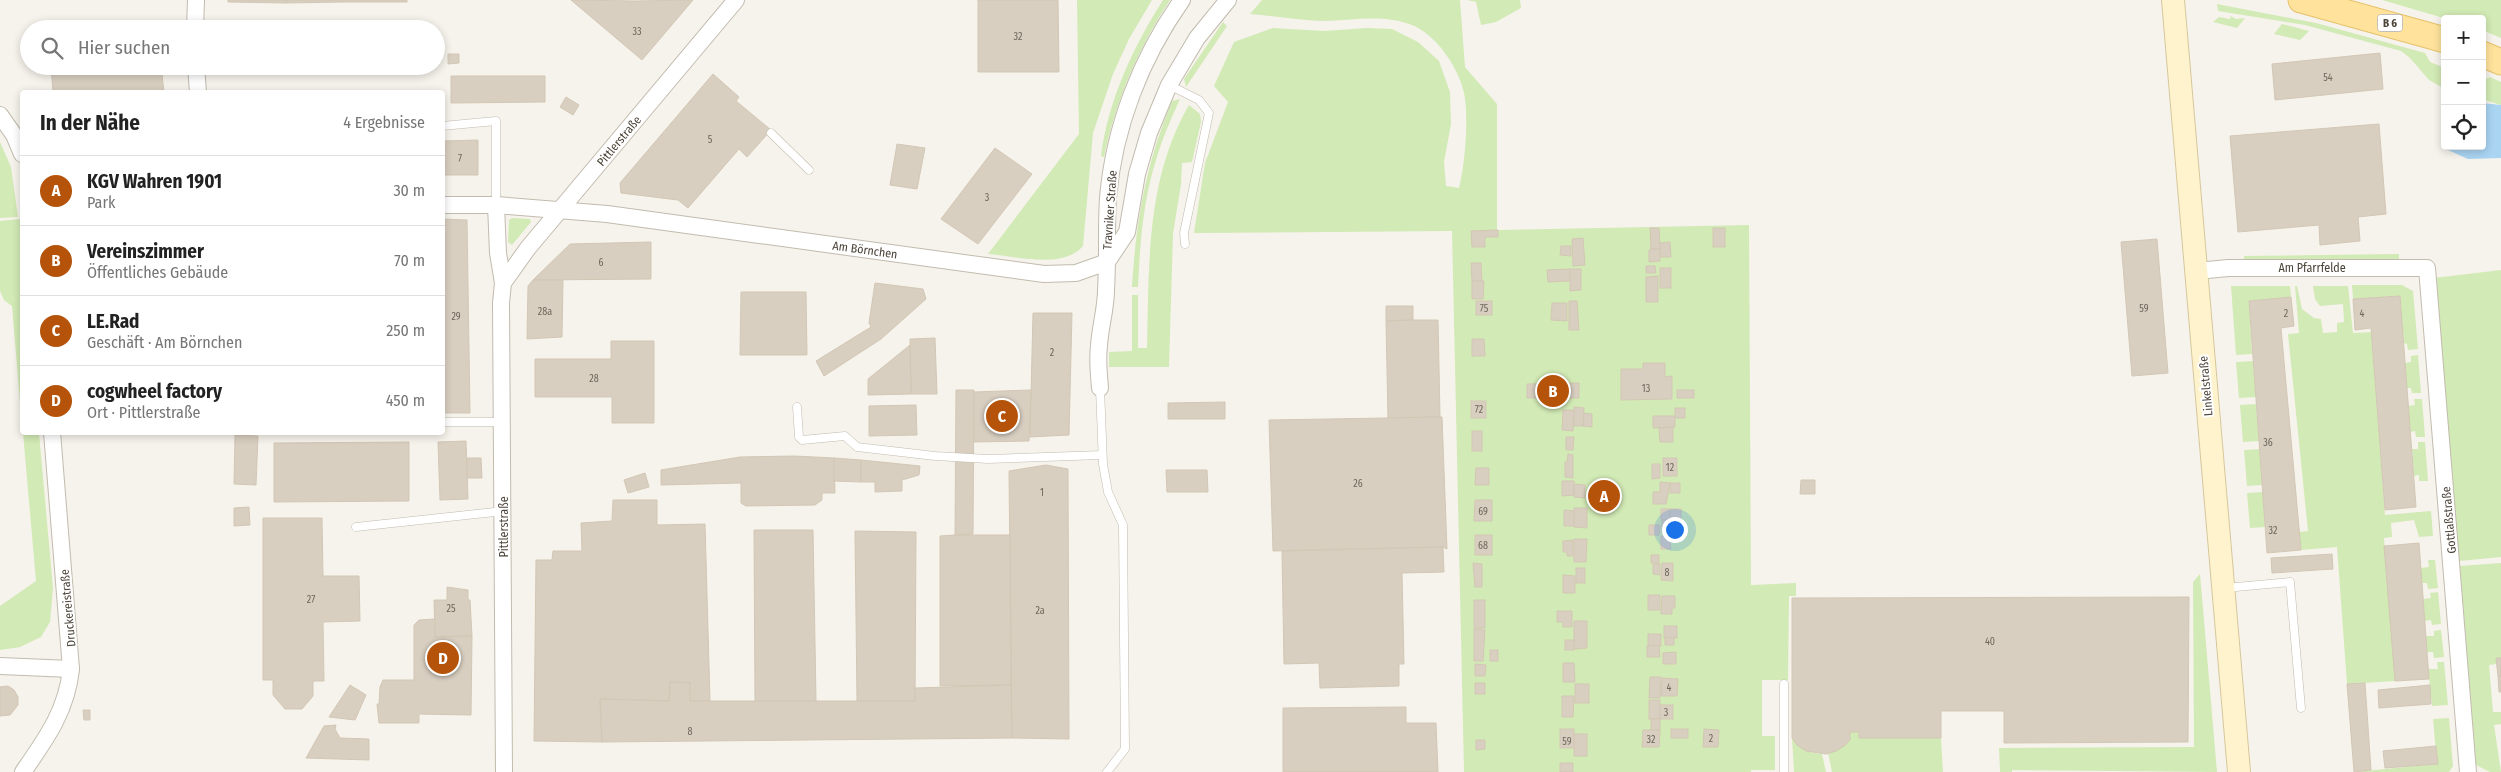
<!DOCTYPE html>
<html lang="de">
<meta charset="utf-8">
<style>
body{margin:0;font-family:"Fira Sans Condensed",sans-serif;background:#f2f2f2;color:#222}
.controls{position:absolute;right:15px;top:15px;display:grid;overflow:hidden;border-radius:5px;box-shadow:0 2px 8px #0003}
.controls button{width:45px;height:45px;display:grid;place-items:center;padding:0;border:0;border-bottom:1px solid #e0e0e0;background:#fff;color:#222;font:25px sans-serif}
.you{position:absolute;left:1674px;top:529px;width:18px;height:18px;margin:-12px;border:4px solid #fff;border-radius:50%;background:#1a73e8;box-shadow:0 0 0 8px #1a73e833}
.badge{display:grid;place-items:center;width:32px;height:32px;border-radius:50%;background:#b45309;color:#fff;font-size:16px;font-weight:700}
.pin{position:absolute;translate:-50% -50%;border:2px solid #fff;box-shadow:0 1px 5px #0006}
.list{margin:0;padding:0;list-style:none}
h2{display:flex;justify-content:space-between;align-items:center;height:65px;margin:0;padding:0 20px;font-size:21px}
h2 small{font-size:16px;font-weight:400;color:#767676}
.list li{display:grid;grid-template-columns:32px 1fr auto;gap:15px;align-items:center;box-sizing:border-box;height:70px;padding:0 20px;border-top:1px solid #e0e0e0}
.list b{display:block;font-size:19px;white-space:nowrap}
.list p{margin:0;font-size:16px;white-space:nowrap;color:#767676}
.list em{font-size:16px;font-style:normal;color:#767676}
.icon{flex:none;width:28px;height:28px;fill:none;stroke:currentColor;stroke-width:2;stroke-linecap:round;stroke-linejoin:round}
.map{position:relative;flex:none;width:2501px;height:772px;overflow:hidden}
.search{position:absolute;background:#fff;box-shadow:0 2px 8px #0003;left:20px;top:20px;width:425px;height:55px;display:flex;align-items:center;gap:12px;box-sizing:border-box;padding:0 18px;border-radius:28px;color:#767676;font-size:19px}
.panel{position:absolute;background:#fff;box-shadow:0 2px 8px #0003;left:20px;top:90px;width:425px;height:345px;border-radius:5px}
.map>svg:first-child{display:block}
.green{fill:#d2eab5}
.water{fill:#a9d4f2}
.building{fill:#d8cfc1;stroke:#d3c7b4}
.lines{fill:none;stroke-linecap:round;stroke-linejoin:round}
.service-casing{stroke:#c2bbae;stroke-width:9}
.minor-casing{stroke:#c2bbae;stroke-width:18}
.secondary-casing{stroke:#d6c79b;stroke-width:24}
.primary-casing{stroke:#e6c16a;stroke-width:27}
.service{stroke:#fff;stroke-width:8}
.minor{stroke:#fff;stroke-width:16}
.secondary{stroke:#fff3cd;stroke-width:22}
.primary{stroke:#ffe39c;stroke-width:25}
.labels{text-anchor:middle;stroke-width:4;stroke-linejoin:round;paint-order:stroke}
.number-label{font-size:10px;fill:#6e675b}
.shield{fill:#fff;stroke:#817c74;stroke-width:1}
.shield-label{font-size:11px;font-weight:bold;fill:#4b4439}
.street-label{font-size:12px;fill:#4b4439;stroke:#fff}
</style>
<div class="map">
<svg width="2501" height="772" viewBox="0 0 2501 772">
<rect width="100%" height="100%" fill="#f6f3ec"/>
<g class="green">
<path d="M1077,0H1152L1129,39L1113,74L1093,133L1083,246C1062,270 1016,256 988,254L1079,134Z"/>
<path d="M1163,0H1170C1138,49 1116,100 1104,157L1101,156C1108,101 1133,47 1163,0Z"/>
<path d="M1262,0H1460L1465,67L1497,104V230L1749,225L1751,585L1796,583V596H1789L1788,680H1762V736H1775V770H1751V772H1464L1452,231L1194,233L1205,163L1228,102L1214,86L1234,42L1273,28L1324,31L1367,28L1392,29L1418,42L1439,61L1450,92L1451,124L1444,162L1446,186L1459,188C1465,166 1469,116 1464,93C1459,68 1435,32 1409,24C1378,14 1353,21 1322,21C1298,20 1274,16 1250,14Z"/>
<path d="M1467,0H1520L1521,8L1496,22L1481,25L1476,2Z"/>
<path d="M2382,0H2501V38L2482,30V19H2447Z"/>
<path d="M2217,4L2316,23L2425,53L2430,62L2445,68V89L2429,80L2410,58L2401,51L2305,25L2218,11Z"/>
<path d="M2231,16L2236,19L2245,18L2237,28L2213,22L2219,17L2230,19Z"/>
<path d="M1223,22L1227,26L1186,87L1184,79Z"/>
<path d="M2282,24L2309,31L2300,40L2274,34Z"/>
<path d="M2490,77L2501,82V105L2482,99V81Z"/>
<path d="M1180,99C1171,119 1162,139 1156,160C1143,201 1140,244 1138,287H1132C1136,220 1146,164 1172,101Z"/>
<path d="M1189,105L1200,114L1201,122L1192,162L1182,163L1181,184L1173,234L1169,367H1109V352L1132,351V295H1138V348H1147C1149,265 1146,179 1189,105Z"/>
<path d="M0,142L11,167L18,217L0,218Z"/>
<path d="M512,218L530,219L531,222L512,245L508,242L509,220Z"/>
<path d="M20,219L22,247V428L12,306L4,300L0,291V221Z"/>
<path d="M2399,254V262L2244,261V256Z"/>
<path d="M2501,270V557L2459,561L2434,278Z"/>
<path d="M2352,285H2402L2413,291L2418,349L2408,350L2407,344L2404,343L2400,296L2353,299Z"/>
<path d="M2231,286H2290L2291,297L2249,301L2252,354L2236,355Z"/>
<path d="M2295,286H2297L2302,309L2314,318L2321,319L2323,333L2337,332V323L2344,322L2343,304L2320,306L2315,299L2313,286H2348L2353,333L2372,332L2385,515L2431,511L2433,536L2419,537L2414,520L2391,523L2392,537L2384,538L2395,681L2347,684L2337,547L2301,550L2299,532L2308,531L2288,334L2299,333Z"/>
<path d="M2418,355L2421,393H2412L2411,388H2407L2405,363L2411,362V356Z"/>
<path d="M2253,361L2256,397L2239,398L2236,362Z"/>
<path d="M2414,399H2422L2425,437H2416L2415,431L2410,432L2408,406L2415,405Z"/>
<path d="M2256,404L2259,441L2243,442L2240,405Z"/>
<path d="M23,433H39L53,588L50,622L41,637L20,647L0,650V606L36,581Z"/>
<path d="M2418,442H2425L2428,481H2419V475L2414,476L2412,449H2418Z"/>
<path d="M2260,449L2262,485L2247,486L2244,450Z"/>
<path d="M2263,492L2265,527L2250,528L2247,493Z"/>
<path d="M2428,560H2435L2438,588L2428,589L2427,583H2422L2420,568L2429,567Z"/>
<path d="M2501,563V658H2496V664L2489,665L2493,712H2501V724L2494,725L2501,772H2490L2476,765L2460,566Z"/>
<path d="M2200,574L2217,772L2012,770V772H2000L1999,748L2194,747L2193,582Z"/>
<path d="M2438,592L2441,624L2432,625L2431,620L2425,621L2423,599L2431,598L2430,593Z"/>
<path d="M2441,630L2444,657L2434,658L2433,652H2427L2426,636H2434V631Z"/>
<path d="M2437,662H2444L2448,705L2432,706L2428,669H2438Z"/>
<path d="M2449,718L2453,766L2449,772H2354L2437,764L2433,719Z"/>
<path d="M1850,732H1859L1860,738H1941L1943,772H1832L1828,753C1837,751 1843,747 1850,740Z"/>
<path d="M1792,738C1799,749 1809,753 1822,754L1826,772H1794Z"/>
</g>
<path class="water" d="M2482,103L2501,105V158L2468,159L2448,150L2446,146H2482Z"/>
<g class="building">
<path d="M228,0H286V3L228,2Z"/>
<path d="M286,0H342V2L286,3Z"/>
<rect x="342" y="0" width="65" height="2"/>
<path d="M571,0L635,1L693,0L642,60Z"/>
<path d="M978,0H1058L1059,72H978Z"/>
<path d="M2380,53L2383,89L2275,100L2272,64Z"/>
<path d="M448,54H459V63L448,64Z"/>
<path d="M51,66H161L164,92H53Z"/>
<path d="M713,74L739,97L736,101L771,130L747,157L739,149L688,208L678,200L621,193L620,183Z"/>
<path d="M451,76H545V102L451,103Z"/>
<path d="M566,97L579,105L573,115L560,107Z"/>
<path d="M2379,124L2386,214L2358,217L2360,241L2320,245L2319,225L2238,232L2230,136Z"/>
<path d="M478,140V175H442V141Z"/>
<path d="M897,144L925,148L917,189L890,185Z"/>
<path d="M995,148L1032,174L978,244L941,219Z"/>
<path d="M442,219L467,220L470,413H442Z"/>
<path d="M1650,228H1659L1660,249H1651Z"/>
<rect x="1713" y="228" width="12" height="19"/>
<path d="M1498,230V237H1485V247H1472L1471,231Z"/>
<path d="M1583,238L1585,265L1573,266L1572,239Z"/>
<path d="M2157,239L2168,373L2132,376L2121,242Z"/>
<path d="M651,242V279L533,280L570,244Z"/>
<path d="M1670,242L1671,257H1660V243Z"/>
<path d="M1561,246H1571V256L1560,255Z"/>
<path d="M1651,249H1660V261L1649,262V250Z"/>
<path d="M1471,263H1481L1482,281H1472Z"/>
<path d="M1646,266H1655L1656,273H1646Z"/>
<rect x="1660" y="268" width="11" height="20"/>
<path d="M1570,269H1581V290L1570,291Z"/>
<path d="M1570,269V281L1548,282L1547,270Z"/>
<path d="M1658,276V302H1646V277Z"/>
<path d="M533,280H563L562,337L527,339L528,286Z"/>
<path d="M1472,281H1484L1483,299H1472Z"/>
<path d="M875,283L923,289L926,299L881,339L824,376L816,361L871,327L869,323Z"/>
<path d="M741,292H806L807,355H740Z"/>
<path d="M2400,296L2416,507L2385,510L2371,328L2355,330L2353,299Z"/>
<path d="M2291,297L2294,326L2281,328L2301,550L2267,553L2249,301Z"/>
<rect x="1476" y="301" width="16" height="14"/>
<path d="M1569,301H1577L1579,330H1569Z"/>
<path d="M1552,303H1567V321L1551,320Z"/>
<path d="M1386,306H1413V320L1386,321Z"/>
<path d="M1033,313H1072L1069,435L1030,437Z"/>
<path d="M1413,320H1438L1440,417L1388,418L1386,321Z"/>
<path d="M935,338L937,394H911L910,339Z"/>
<path d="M1472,339H1484L1485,356H1472Z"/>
<path d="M611,341H654V423H612V397H535V359H611Z"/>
<path d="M910,345L911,394L868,395V379Z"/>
<path d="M1643,363H1665V377L1672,376V399L1621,400V369H1643Z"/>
<path d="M1579,383V398H1527V384Z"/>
<path d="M956,390H974L973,534L955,535Z"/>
<path d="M1031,390L1029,441L974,442V392Z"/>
<rect x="1677" y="390" width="17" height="8"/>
<rect x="1471" y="401" width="15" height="17"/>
<path d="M1225,402V419H1168V403Z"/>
<path d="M916,405L917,435L869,436V406Z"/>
<path d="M1574,407L1584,408L1583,426H1574Z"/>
<rect x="1675" y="408" width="10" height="10"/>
<path d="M1563,410H1574L1573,431L1562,430Z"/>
<path d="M1584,413L1592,414V427L1583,426Z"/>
<path d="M1653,416H1675V427L1653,428Z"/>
<path d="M1442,417L1447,549L1443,547L1273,551L1269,420Z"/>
<path d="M1673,427V442H1660L1659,428Z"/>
<rect x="1472" y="431" width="10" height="20"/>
<path d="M235,435L258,436L256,485L234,484Z"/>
<path d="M1566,437H1574L1573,450H1566Z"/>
<path d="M466,441L468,499L440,500L438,442Z"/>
<path d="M409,442V501L274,502V443Z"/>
<path d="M1568,454L1573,455V478L1565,477V462H1567Z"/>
<path d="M794,456L834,458L835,493H822V500L815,505L746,506L741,503V483L661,485V470L740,457Z"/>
<path d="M467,458H481L482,478H467Z"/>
<path d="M834,458L861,460V482L834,481Z"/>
<rect x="1663" y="458" width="14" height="18"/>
<path d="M861,460L920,466L919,475L902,480V491L875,492V482H861Z"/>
<path d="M1652,464H1660V478L1652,479Z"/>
<path d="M1046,465L1068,469L1069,739L1012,738L1009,471Z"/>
<path d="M1476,468H1489V485H1475Z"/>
<path d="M1166,470H1207L1208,492H1167Z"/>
<path d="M645,473L649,487L628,493L624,480Z"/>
<path d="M1801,480H1815V494H1800Z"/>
<path d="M1562,481H1574V495L1562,496Z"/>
<path d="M1660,482L1670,483L1666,504H1653V492H1660Z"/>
<rect x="1670" y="483" width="10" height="10"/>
<path d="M1574,484L1585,485V498L1574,497Z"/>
<path d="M613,500H657V525L705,524L710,701H690V683L670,682L669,701L600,699L602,742L534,741L536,560H552L553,551H582L581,523L612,521Z"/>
<path d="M1475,500H1492V521H1474Z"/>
<path d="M249,507L250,525L234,526V508Z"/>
<path d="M1574,508H1587V528L1574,527Z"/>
<path d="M1661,509H1670V520L1661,519Z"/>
<rect x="1670" y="509" width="11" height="11"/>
<path d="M1564,510L1574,511V526H1564Z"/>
<path d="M263,518H322L323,576H359L360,621L323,622L324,681H313V696L302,709H285L273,695V680H263Z"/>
<path d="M1662,520H1670L1669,533H1662Z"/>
<path d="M1649,525H1660L1659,535H1649Z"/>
<path d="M754,530H813L816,701H755Z"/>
<path d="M855,531L916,532L915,701H857Z"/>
<path d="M955,535H1010L1011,685L940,686V536Z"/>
<rect x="1475" y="535" width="17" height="20"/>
<path d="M1661,536H1677V542H1670L1671,549H1661Z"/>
<path d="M1574,539H1587L1586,562H1574Z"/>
<path d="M1573,540V556H1567V552H1563V541Z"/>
<path d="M2419,543L2429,679L2395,681L2384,546Z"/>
<path d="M1443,547L1444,572L1402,573L1404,664H1399V686L1320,688L1319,663L1284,664L1282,551Z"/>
<path d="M2332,554L2333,569L2272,573L2271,558Z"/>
<rect x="1651" y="555" width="8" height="8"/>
<path d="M1473,563L1482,564V587H1475Z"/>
<path d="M1662,563H1673V581L1661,580Z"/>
<path d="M1653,564H1660V575L1653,574Z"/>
<rect x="1576" y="568" width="9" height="15"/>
<path d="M1563,575L1575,576V593H1563Z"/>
<path d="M447,587L468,590V600H470L472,636L435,637L434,600H447Z"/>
<rect x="1648" y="595" width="12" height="15"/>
<path d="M1662,596H1675V608H1672V614H1661Z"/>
<path d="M2189,597L2188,742L2004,743V711H1941V738H1859V732H1850V740L1844,746L1836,751L1826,754L1806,751L1797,745L1792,738V598Z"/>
<rect x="1474" y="600" width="11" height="28"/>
<path d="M1557,611H1572V627H1563V622H1557Z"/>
<path d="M435,619V637L472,636L471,715L419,714V723H379L377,704H379L380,687L383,680H414V625L419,620Z"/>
<path d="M1574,621H1587V648L1574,649Z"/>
<rect x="1664" y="626" width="13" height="12"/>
<path d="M1474,629L1485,630L1483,661H1474Z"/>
<rect x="1648" y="634" width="13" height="12"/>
<path d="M1665,637L1674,638V645H1665Z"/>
<rect x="1565" y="640" width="9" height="10"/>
<path d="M1659,645L1660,657H1647V646Z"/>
<rect x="1490" y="650" width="8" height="11"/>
<path d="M1676,652V664H1663V653Z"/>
<path d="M2496,658H2501V676H2498Z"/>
<path d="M1563,663H1574L1575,682H1563Z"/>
<path d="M1475,664L1486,665L1485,676H1475Z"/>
<path d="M2498,676H2501V692H2499Z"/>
<path d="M1650,677H1661L1660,698H1649Z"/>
<path d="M1662,678L1678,679L1677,696H1661Z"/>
<path d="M670,682L690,683V701H915V688L1011,685L1012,738L602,742L600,699L669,701Z"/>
<rect x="1475" y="683" width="10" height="11"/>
<path d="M2365,683L2371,770L2354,772L2347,684Z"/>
<rect x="1575" y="684" width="14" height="19"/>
<path d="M350,685L366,695L355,720L329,717Z"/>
<path d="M2430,685L2431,704L2379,708L2378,690Z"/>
<path d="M8,686L14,690L18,697V705L10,715L0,716V687Z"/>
<path d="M1562,696H1574L1573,717H1562Z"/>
<rect x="1649" y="700" width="11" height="19"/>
<rect x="1660" y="705" width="13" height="14"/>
<path d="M1406,707V723H1436L1438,772H1283V708Z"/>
<path d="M83,710H90V720H84Z"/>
<rect x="1651" y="719" width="9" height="11"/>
<path d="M336,725L335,729L340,738L369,739V760L306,758L324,726Z"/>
<rect x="1560" y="729" width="14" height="19"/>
<rect x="1671" y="729" width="17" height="9"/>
<path d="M1704,729L1719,730L1718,747H1703Z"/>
<path d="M1643,730H1660L1659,747H1642Z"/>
<rect x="1574" y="734" width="13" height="22"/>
<path d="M1476,740H1485V749L1476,750Z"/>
<path d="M2436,746L2438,764L2385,768L2383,751Z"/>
<rect x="1560" y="763" width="13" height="9"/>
</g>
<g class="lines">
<defs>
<g id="service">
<path d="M1169,85L1199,100L1209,113L1184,233L1185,244"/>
<path d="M442,126L496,121V205"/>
<path d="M771,133L809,170"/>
<path d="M1100,388L1103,464L1108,492L1123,525L1125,749L1107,772"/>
<path d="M797,407L799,437L802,440L845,436L857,447L935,456L988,459L1102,455"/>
<path d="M442,422H503"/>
<path d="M356,527L504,511"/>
<path d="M2225,588L2290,582L2301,708"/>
<path d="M1784,772V684"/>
</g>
<g id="minor">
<path d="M195,29L196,0"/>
<path d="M196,66L198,92"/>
<path d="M0,115L14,135L22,154"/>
<path d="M442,205H496L607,214L1044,274L1076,273L1107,262"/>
<path d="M496,205L498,253L503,283"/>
<path d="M1107,262L1127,232L1137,174L1149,133L1169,85L1197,38L1228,0"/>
<path d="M2197,271L2228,268H2427L2468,772"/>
<path d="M1100,388C1099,374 1097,360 1099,346C1100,327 1106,309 1106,290C1108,259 1106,228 1108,198C1114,127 1141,58 1182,0"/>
<path d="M0,666L71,669"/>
<path d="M23,772C46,739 67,710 71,669L52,432"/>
<path d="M504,772L501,303L503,283L528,248L736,0"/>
</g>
<path id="secondary" d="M2173,0L2239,772"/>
<g id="primary">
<path d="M2301,0L2445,40"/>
<path d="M2482,54L2501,62"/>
</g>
</defs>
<use href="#service" class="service-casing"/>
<use href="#minor" class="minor-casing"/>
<use href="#secondary" class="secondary-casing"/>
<use href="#primary" class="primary-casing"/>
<use href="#service" class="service"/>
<use href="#minor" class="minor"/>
<use href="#secondary" class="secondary"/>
<use href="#primary" class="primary"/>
</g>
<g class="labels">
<g class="number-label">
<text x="637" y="35">33</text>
<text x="1018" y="40">32</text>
<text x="2328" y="81">54</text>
<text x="710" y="143">5</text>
<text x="460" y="162">7</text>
<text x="987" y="201">3</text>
<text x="601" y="266">6</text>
<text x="1484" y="312">75</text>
<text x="2144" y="312">59</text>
<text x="545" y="315">28a</text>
<text x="2286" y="317">2</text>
<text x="2362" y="317">4</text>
<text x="456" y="320">29</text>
<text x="1052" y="356">2</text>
<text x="594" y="382">28</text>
<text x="1646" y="392">13</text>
<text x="1479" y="413">72</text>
<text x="2268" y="446">36</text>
<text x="1670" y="471">12</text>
<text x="1358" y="487">26</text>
<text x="1042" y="496">1</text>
<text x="1483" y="515">69</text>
<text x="2273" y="534">32</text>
<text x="1483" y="549">68</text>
<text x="1667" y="576">8</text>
<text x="311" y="603">27</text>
<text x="451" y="612">25</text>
<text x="1040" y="614">2a</text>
<text x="1990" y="645">40</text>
<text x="1669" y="691">4</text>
<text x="1666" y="716">3</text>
<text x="690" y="735">8</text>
<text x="1711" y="742">2</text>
<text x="1651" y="743">32</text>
<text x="1567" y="745">59</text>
</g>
<rect class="shield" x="2377.5" y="14.5" width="25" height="17" rx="4"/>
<g class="shield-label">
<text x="2390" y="27">B 6</text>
</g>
<g class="street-label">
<text transform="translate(619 141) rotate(-50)" y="4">Pittlerstraße</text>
<text transform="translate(1110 210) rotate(-86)" y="4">Travniker Straße</text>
<text transform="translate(865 250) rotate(8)" y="4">Am Börnchen</text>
<text x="2312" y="272">Am Pfarrfelde</text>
<text transform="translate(2206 386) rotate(-95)" y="4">Linkelstraße</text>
<text transform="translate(2449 520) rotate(-95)" y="4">Gottlaßstraße</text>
<text transform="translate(504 527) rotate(-90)" y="4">Pittlerstraße</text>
<text transform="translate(68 608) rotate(-95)" y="4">Druckereistraße</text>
</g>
</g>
</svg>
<div class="controls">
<button>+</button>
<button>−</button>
<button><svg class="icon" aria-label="locate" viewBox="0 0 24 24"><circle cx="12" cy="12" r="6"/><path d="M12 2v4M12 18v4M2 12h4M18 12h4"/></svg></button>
</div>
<div class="you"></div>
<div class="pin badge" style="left:1604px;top:496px">A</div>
<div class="pin badge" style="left:1553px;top:391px">B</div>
<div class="pin badge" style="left:1002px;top:416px">C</div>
<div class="pin badge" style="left:443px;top:658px">D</div>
<div class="search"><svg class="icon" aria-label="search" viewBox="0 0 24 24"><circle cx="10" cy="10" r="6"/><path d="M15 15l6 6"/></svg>Hier suchen</div>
<section class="panel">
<h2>In der Nähe<small>4 Ergebnisse</small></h2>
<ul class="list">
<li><span class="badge">A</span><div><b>KGV Wahren 1901</b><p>Park</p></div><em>30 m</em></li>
<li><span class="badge">B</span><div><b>Vereinszimmer</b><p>Öffentliches Gebäude</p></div><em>70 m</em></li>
<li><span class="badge">C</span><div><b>LE.Rad</b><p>Geschäft · Am Börnchen</p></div><em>250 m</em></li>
<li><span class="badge">D</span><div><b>cogwheel factory</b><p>Ort · Pittlerstraße</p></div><em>450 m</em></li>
</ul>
</section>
</div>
